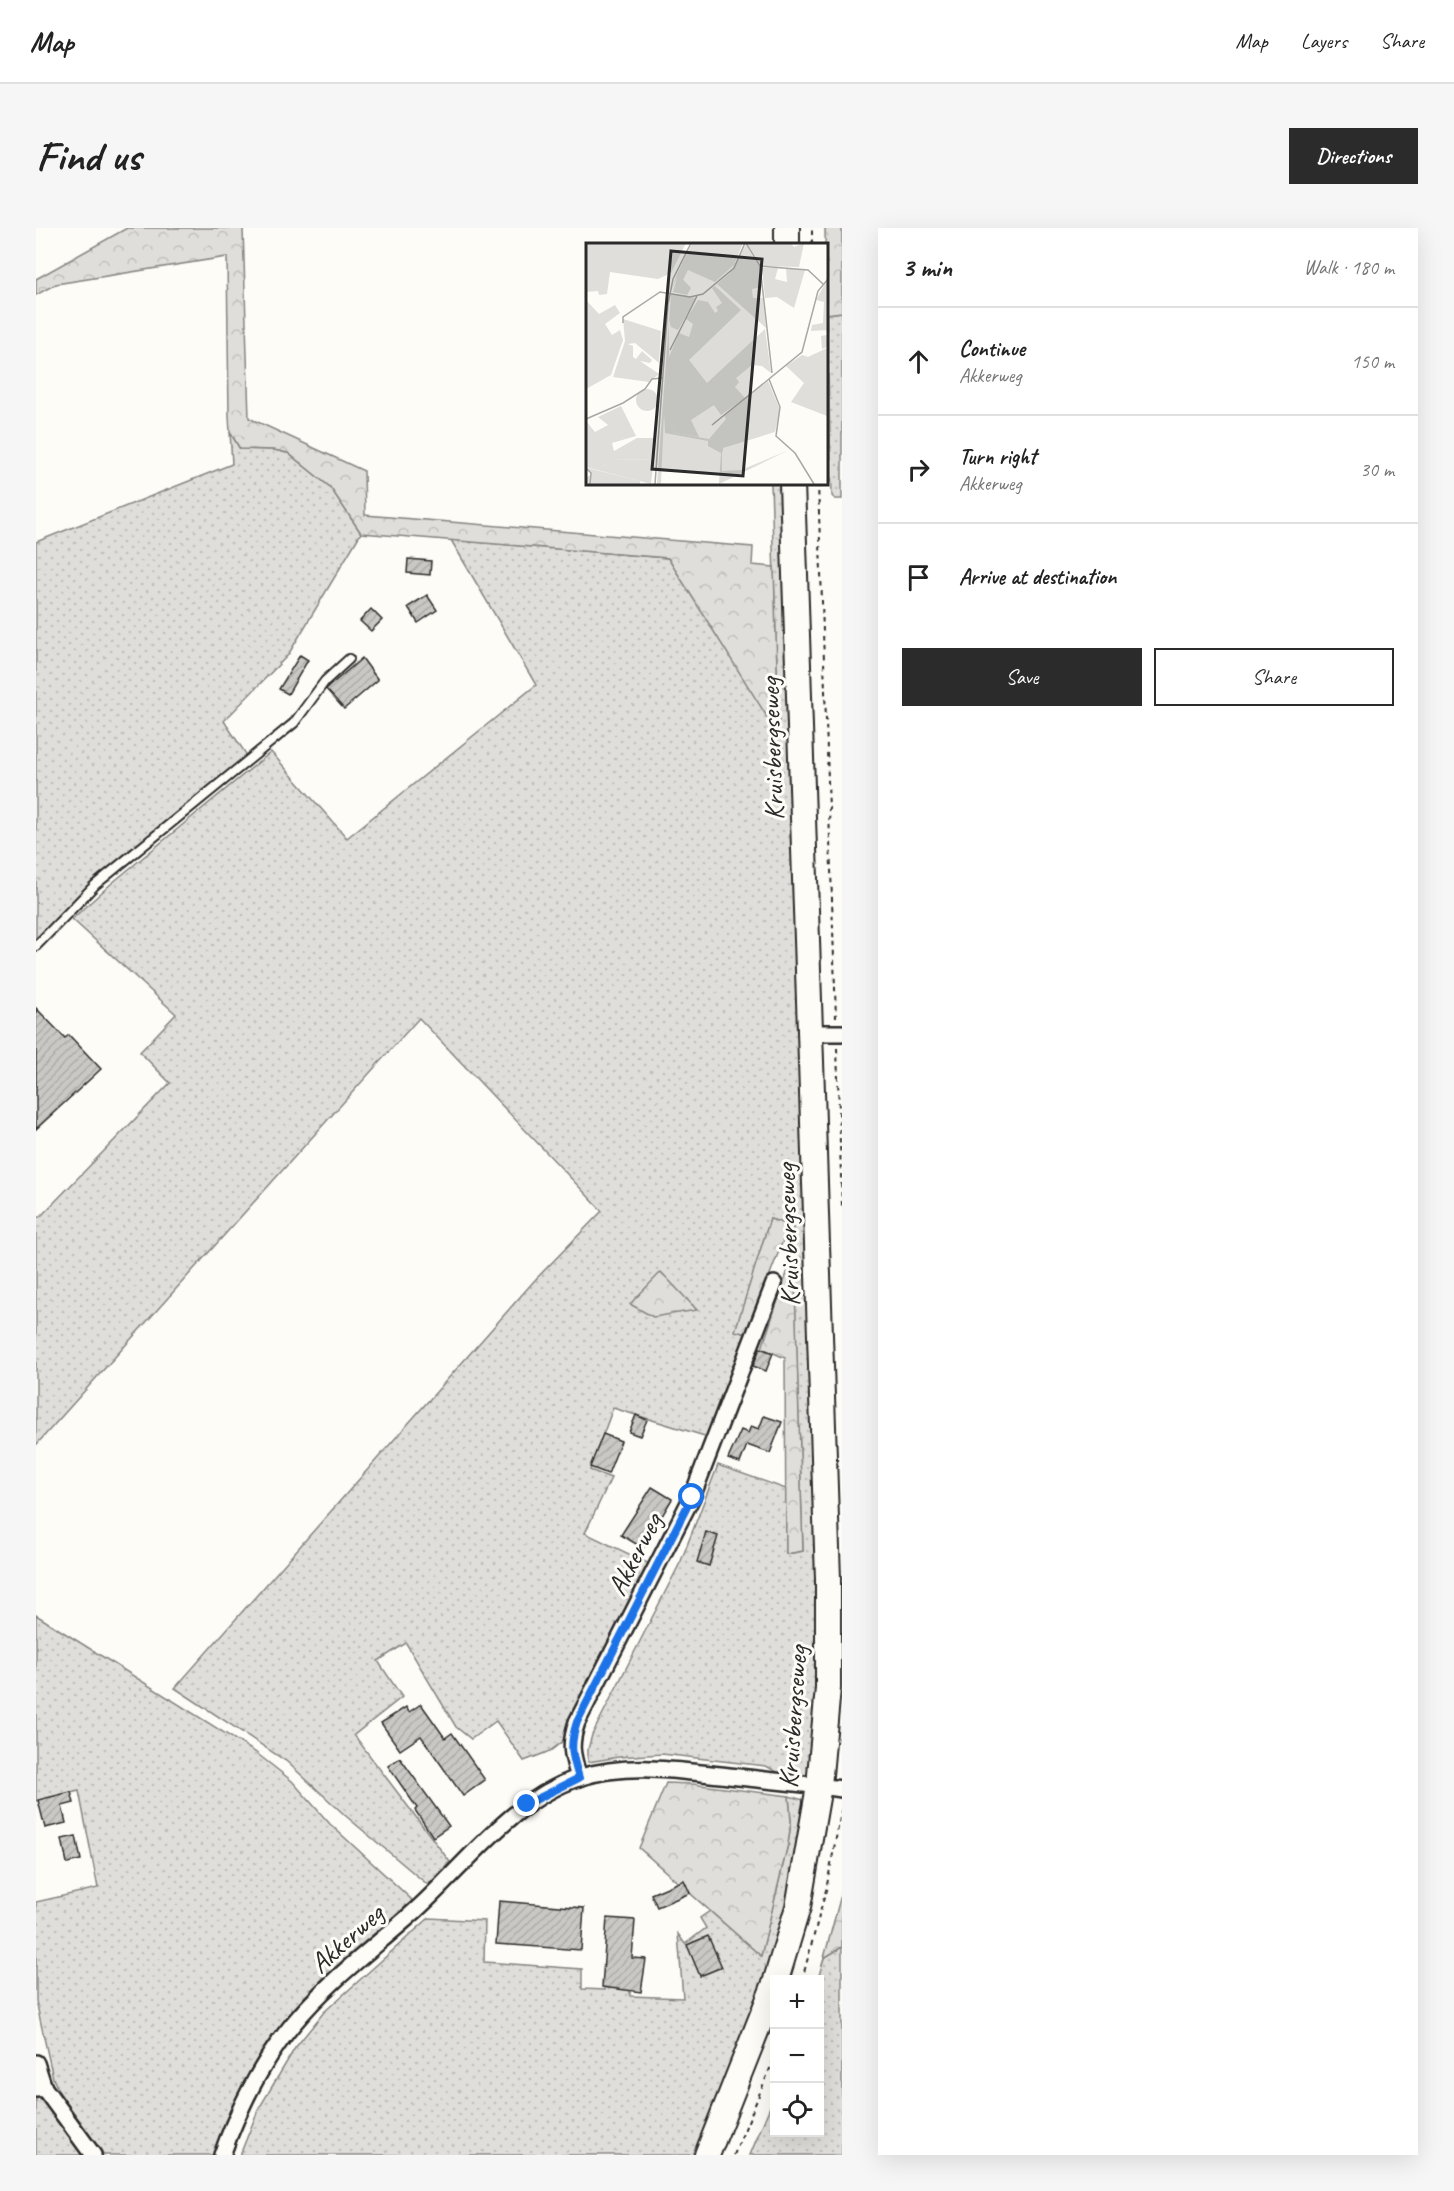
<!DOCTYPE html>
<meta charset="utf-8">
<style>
body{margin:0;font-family:Caveat,sans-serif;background:#f6f6f6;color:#222}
.controls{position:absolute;right:18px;bottom:18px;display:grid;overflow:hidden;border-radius:0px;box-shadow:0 6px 24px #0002}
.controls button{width:54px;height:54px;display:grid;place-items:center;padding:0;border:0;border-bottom:2px solid #e0e0e0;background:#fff;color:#222;font:30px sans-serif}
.stop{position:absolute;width:18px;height:18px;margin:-14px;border:4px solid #1a73e8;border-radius:50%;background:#fff}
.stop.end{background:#1a73e8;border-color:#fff;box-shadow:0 2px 6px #0008}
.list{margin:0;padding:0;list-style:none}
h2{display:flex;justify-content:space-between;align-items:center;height:78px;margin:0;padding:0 24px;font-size:26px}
h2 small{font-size:20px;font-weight:400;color:#767676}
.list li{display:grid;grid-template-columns:39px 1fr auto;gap:18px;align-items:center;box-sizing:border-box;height:108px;padding:0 24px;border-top:2px solid #e0e0e0}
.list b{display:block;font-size:22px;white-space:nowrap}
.list p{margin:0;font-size:20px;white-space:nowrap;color:#767676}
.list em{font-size:20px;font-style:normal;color:#767676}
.actions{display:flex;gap:12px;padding:18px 24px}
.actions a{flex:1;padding:14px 0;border:2px solid #2b2b2b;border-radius:0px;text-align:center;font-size:21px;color:#2b2b2b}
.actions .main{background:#2b2b2b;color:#fff}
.icon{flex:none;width:33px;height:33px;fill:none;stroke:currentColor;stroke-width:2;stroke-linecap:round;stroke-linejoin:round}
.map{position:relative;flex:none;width:806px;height:1927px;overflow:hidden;border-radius:0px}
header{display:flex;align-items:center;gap:36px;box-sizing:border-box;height:84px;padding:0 30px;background:#fff;border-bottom:2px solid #e0e0e0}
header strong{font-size:28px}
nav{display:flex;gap:33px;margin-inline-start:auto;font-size:21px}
.intro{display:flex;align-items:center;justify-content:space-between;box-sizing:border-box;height:144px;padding:0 36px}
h1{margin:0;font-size:42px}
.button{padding:15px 27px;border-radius:0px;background:#2b2b2b;color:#fff;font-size:21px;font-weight:700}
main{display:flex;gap:36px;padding:0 36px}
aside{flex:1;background:#fff;border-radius:0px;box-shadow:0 6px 24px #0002}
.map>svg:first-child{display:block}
.grass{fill:url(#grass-dots);stroke:#858482;stroke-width:1.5}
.forest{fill:url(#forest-crowns);stroke:#858482;stroke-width:1.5}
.building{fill:url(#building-hatch);stroke:#2b2b2b;stroke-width:1.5}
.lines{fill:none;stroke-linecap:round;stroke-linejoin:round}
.service-casing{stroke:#2b2b2b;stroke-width:12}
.minor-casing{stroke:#2b2b2b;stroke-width:20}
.primary-casing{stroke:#2b2b2b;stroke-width:28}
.path{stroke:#2b2b2b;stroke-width:2;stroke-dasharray:4.5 4.5;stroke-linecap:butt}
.service{stroke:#fdfcf7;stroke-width:8}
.minor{stroke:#fdfcf7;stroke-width:15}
.primary{stroke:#fdfcf7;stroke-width:24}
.route{stroke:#1a73e8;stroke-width:8}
.labels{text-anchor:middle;stroke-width:6;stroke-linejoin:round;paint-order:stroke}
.street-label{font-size:28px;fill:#2b2b2b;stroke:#fdfcf7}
.inset-road{fill:none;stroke:#a9a8a5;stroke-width:1.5}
.view{fill:#2b2b2b;fill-opacity:0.15;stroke:#2b2b2b;stroke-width:3}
.inset-edge{fill:none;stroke:#2b2b2b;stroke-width:3}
</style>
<header>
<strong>Map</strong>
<nav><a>Map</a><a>Layers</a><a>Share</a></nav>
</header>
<div class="intro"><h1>Find us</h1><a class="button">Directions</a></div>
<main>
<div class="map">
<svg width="806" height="1927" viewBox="0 0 806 1927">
<defs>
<pattern id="grass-dots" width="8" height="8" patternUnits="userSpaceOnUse" patternTransform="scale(1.5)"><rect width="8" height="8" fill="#dfdeda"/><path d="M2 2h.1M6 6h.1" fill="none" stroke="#c0bfbb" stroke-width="1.8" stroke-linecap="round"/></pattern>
<pattern id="forest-crowns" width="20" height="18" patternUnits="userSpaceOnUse" patternTransform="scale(1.5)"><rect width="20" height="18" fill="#dfdeda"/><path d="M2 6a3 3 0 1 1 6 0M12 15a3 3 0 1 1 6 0" fill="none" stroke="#c0bfbb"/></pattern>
<pattern id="building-hatch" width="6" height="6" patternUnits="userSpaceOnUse" patternTransform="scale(1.5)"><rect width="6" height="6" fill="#c9c8c4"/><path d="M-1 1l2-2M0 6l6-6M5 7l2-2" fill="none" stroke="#adaca9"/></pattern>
</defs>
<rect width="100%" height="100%" fill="#fdfcf7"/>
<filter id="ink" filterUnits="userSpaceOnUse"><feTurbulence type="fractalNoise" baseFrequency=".0167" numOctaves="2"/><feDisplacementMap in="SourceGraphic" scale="12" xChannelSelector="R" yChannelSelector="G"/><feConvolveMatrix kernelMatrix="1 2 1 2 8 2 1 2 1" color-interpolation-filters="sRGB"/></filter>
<g filter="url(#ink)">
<g class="grass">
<path d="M806,84V271H799L796,268L790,86Z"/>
<path d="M194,204L204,221L238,222L252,225L294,259L325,305L252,427L188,493L212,529L77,637L35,677L0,715V314L196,236Z"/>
<path d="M735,255H748L786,1410L776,1536L772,1545L766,1549L747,1547L730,1538L626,1526L583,1529L552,1534V1521L556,1507L645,1333L682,1237L750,1261V1326L767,1323L756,978L753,997L734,991L700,1103L711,1106L672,1209L577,1180L554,1242L575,1250L549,1305L620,1339L526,1514L514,1523L488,1533L460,1493L435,1511L420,1499L370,1415L342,1433L366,1469L318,1507L414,1634L392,1657L311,1589L250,1533L139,1460L498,1053L566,983L383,790L0,1217V989H4L134,855L104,824L140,786L36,691L76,655L235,524L311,610L500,457L415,312L632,330L743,506Z"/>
<path d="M0,1387L219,1524L256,1553L294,1596L375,1671L376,1673L265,1783L187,1927H68L23,1864L17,1850L0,1773V1674L62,1660L43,1563L0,1573Z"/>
<path d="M753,1568L771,1573L769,1600L737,1731L660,1927H204L222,1882L259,1820L288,1784L393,1690L449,1693L448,1734L546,1741V1761L569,1762L570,1757L594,1758V1768L647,1770L642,1706L649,1716L670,1700L664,1690L674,1683L725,1727L752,1616L755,1594Z"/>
<path d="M806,1719V1927H714L738,1869V1904H784L782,1751L788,1730Z"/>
<path d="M0,1868L7,1874L46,1927H0Z"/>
</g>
<g class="forest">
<path d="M91,0H207L213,190L328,243L329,287L717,319L716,337L738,339L743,508L632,330L325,305L294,259L252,225L238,222L204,221L194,204L193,188L191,29L20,56L0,67V51Z"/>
<path d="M789,0H806V84L790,86Z"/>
<path d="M734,991L753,997L711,1106L699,1103Z"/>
<path d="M758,1024L767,1323L750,1326L749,1130L726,1120Z"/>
<path d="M625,1044L661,1082L617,1089L594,1076Z"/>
<path d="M630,1555L656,1556L753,1568L755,1594L752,1616L725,1728L603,1620Z"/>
<path d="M806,1659V1719L788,1730L805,1667Z"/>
</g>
<g class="building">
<path d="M372,331L395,333L394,347L371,345Z"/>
<path d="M391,367L401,382L382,395L372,379Z"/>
<path d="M335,381L346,392L335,403L324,393Z"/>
<path d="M264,427L272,432L252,466L243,461Z"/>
<path d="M326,430L342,452L308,481L290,461Z"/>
<path d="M0,780L29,810L33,807L65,841L0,901Z"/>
<path d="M724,1120L737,1125L730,1143L717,1138Z"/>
<path d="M600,1187L611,1192L604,1208L593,1204Z"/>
<path d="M728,1188L746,1194L734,1225L711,1217L704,1235L692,1231L705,1202L712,1205L715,1198L723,1201Z"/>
<path d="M567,1206L585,1213L572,1246L554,1239Z"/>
<path d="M616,1259L636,1271L607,1320L585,1307Z"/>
<path d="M670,1304L682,1308L673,1338L661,1334Z"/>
<path d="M385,1476L409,1510L416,1505L449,1552L427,1568L385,1508L364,1522L345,1495L370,1479L373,1484Z"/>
<path d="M364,1530L413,1598L397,1609L379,1582L381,1580L352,1538Z"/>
<path d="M35,1564L38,1575L26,1578L30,1595L9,1600L2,1572Z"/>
<path d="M40,1608L45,1632L31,1635L26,1611Z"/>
<path d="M648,1652L654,1665L621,1679L615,1666Z"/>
<path d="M463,1673L548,1680L545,1722L460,1716Z"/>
<path d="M571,1690L599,1692L596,1730L610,1731L605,1764L566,1759Z"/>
<path d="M672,1708L686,1739L664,1748L651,1717Z"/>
</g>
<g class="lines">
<defs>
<path id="service" d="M0,718L59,657L258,495L289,453L313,431"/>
<g id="minor">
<path d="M775,805H806"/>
<path d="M543,1550C536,1526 533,1518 541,1494L656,1269L738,1056"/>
<path d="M0,1835L8,1860"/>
<path d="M0,1861L8,1860L57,1927"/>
<path d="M186,1927C203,1879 225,1835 257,1796C293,1752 338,1720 380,1682C431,1636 476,1571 545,1549C593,1534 644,1543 693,1548C731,1552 768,1556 806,1561"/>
</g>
<g id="primary">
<path d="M751,16V0"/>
<path d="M740,1752L762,1679L783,1558L792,1460V1351L756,255"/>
<path d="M671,1927L738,1758"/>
</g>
</defs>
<use href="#service" class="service-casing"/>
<use href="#minor" class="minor-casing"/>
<use href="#primary" class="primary-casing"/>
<g class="path">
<path d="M776,16V0"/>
<path d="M782,255L800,790"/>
<path d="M801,820L806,979"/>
<path d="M766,1752L790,1662L806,1579"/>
<path d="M698,1927L738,1831"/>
</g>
<use href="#service" class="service"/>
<use href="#minor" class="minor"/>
<use href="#primary" class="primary"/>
</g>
</g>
<g class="lines" filter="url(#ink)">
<path class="route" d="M491,1576L543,1550C536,1527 533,1518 541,1494L656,1269"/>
</g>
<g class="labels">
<g class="street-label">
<text transform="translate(735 521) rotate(-92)" y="10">Kruisbergseweg</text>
<text transform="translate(751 1007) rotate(-92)" y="10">Kruisbergseweg</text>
<text transform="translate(598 1326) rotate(-63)" y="10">Akkerweg</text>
<text transform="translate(756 1489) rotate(-86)" y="10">Kruisbergseweg</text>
<text transform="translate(310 1710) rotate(-42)" y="10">Akkerweg</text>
</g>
</g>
<g transform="translate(550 15)">
<rect width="242" height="242" fill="#fdfcf7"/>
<path d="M0,0L85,1L100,0L85,30L72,36L24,29L21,51L13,52L12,48L0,49ZM106,0H157L148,22L129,39L102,27L97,37L92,32L85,48L91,31ZM161,0H204L208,4L218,0L213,24L175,23ZM160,1L173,23L176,44L166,46L167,55H177L180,85L131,41L144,30ZM176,25H192L189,36L201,39L200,25L219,27L208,65L191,54L179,55ZM241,37V104L236,106L235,93L241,92V87L225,88L226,82L237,80L238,59L230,57ZM129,43L155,67L103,117L121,140L179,86L185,130L176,123L166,122L150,135L153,139L149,144L159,155L135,172L128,162L105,177L113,194L89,190L78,170L75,241H71L85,51L110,55L92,87L85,84L83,77V114L93,90L103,94L107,81L100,76L112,57L122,59L129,70L132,68L130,64L136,60L126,45ZM0,57L13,71L29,62L34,70L19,81L26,92L34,87L37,97L25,132L0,146ZM37,76L75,88L73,120L49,100L42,101L47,103V114L50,116L56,108L66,117L64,120L54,118L73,131L63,139L27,134L39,98ZM241,105V173L205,159L218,140L200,123L216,112L222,114ZM182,138L194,167L189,189L137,205V209L131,206L123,196L140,176L138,172ZM50 157a11 11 0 1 1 22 0a11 11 0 1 1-22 0ZM35,163L50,193L26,200L28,208L51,195H70L68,216L25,217L19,223L1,220L0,178L9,189L22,182L12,174ZM2,225L54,238V241H2L0,234L5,232Z" fill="#dfdeda"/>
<path d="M92,31L105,45L101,52L87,49ZM78,169L89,190L123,196L136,207V228L155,227L203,207L133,241L135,210L122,203V198L79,190ZM68,216L65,241L0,224V218L19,223L24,217Z" fill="#dfdeda"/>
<path class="inset-road" d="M160,0L174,23L222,27L237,41M174,23L186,130M37,80V74L74,49L104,54L117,51L148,25L159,0M84,107L111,53M0,176L37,160L59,146L66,136L76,135M126,182L183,136M0,225L5,230L4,241M69,241L82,61L87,36L105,0M228,241L209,210L190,193L194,164L183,136L216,109L232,48L242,36"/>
<path class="view" d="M85,8L176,16L157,233L66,226Z"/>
<rect width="242" height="242" class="inset-edge"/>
</g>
</svg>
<div class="controls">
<button>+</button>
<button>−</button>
<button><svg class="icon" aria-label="locate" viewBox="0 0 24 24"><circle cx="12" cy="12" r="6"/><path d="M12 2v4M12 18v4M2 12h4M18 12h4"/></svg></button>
</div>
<div class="stop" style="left:656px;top:1269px"></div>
<div class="stop end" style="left:491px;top:1576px"></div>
</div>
<aside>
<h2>3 min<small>Walk · 180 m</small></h2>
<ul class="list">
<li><svg class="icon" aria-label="ahead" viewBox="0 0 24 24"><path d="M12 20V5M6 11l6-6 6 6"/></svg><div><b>Continue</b><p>Akkerweg</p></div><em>150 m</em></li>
<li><svg class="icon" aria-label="right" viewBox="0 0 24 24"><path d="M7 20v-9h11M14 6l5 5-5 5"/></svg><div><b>Turn right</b><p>Akkerweg</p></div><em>30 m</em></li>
<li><svg class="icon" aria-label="arrive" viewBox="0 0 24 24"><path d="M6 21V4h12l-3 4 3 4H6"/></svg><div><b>Arrive at destination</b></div></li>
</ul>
<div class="actions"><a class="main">Save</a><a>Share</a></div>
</aside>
</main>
